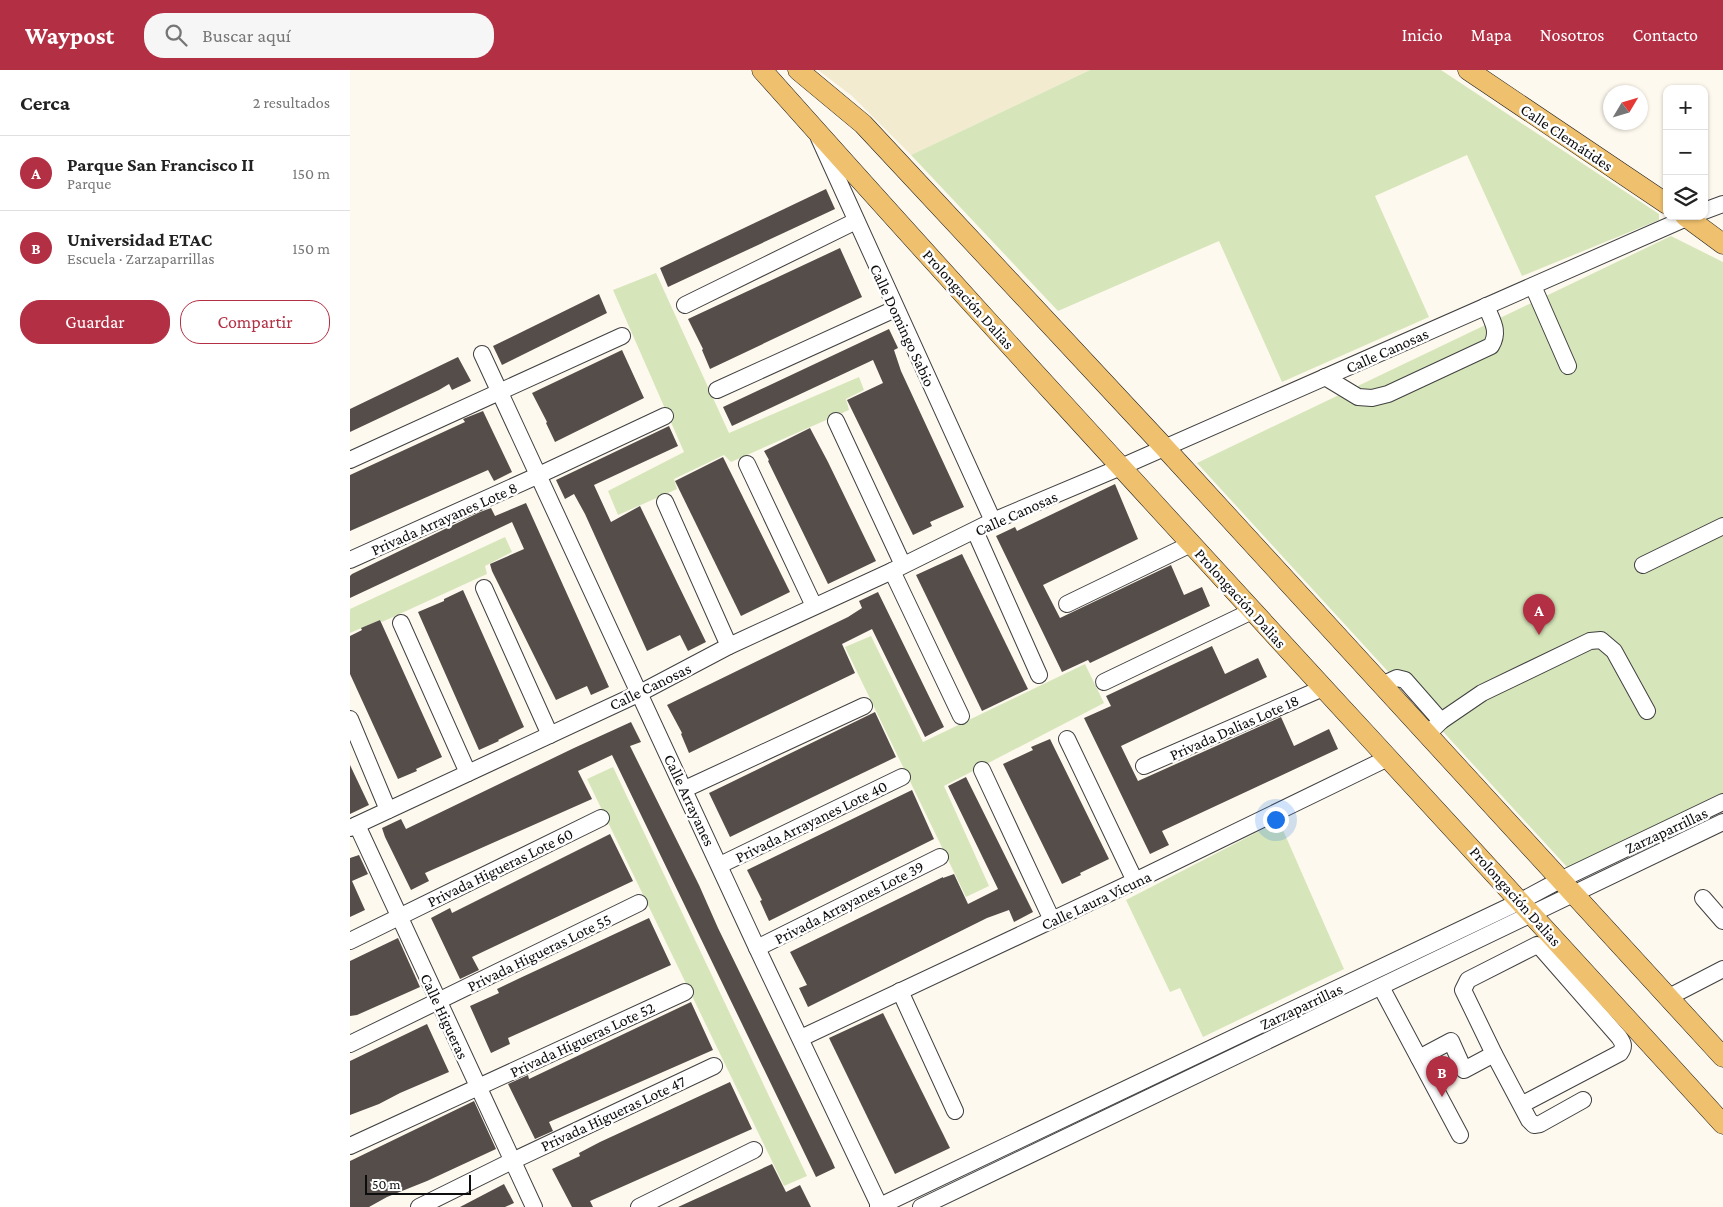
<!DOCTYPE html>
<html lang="es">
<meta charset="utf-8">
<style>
body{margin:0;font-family:"Crimson Pro",serif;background:#f6f6f6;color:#222}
.controls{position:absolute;right:15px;top:15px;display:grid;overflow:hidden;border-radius:10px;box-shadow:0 1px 4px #0004}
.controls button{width:45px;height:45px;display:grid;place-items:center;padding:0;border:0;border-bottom:1px solid #e0e0e0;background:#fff;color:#222;font:25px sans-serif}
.compass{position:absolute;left:1253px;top:15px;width:45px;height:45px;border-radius:50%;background:#fff;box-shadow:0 1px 4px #0004;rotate:52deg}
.scale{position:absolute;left:15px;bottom:12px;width:106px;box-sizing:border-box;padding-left:5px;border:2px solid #0d0d0d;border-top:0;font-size:14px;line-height:18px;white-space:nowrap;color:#0d0d0d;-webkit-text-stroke:4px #fff;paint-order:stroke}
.you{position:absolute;left:925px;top:749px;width:18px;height:18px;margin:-12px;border:4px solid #fff;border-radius:50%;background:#1a73e8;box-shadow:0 0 0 8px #1a73e833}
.badge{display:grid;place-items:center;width:32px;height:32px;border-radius:50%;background:#b32f44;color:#fff;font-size:16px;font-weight:700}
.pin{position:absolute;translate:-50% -41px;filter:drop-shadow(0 1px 2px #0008)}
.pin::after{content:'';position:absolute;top:26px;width:18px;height:15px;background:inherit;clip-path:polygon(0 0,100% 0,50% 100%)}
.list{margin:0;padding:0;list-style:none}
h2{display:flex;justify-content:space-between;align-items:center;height:65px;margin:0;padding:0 20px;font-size:21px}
h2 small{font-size:16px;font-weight:400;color:#767676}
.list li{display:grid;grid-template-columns:32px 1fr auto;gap:15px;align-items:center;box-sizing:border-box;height:75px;padding:0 20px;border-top:1px solid #e0e0e0}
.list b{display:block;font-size:19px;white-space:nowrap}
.list p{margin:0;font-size:16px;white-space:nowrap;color:#767676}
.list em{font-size:16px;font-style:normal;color:#767676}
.actions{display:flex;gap:10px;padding:15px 20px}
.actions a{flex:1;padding:11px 0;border:1px solid #b32f44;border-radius:20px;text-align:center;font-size:18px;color:#b32f44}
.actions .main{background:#b32f44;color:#fff}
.icon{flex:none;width:28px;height:28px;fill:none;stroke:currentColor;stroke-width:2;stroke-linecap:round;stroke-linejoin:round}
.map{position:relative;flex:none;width:1373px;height:1137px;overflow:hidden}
header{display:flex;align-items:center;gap:30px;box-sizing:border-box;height:70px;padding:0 25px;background:#b32f44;color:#fff}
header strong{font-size:24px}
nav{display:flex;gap:28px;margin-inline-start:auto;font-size:18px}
.search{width:350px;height:45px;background:#f6f6f6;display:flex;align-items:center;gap:12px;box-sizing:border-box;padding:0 18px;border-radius:20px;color:#767676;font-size:19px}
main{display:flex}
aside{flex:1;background:#fff}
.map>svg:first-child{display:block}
.farmland{fill:#f2ebd0}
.green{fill:#d6e6ba}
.building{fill:#554d4a}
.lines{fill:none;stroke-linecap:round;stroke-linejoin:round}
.minor-casing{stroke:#404040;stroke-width:18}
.major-casing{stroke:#1e1e1e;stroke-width:21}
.minor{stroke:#fff;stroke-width:16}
.major{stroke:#efc06d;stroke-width:20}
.labels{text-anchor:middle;stroke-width:5;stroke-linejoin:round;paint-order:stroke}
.street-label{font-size:16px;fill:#0d0d0d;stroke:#fff}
</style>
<header>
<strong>Waypost</strong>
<div class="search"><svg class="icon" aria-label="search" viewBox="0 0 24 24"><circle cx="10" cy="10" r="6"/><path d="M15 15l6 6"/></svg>Buscar aquí</div>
<nav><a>Inicio</a><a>Mapa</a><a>Nosotros</a><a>Contacto</a></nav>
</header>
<main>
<aside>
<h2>Cerca<small>2 resultados</small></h2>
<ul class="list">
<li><span class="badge">A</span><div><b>Parque San Francisco II</b><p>Parque</p></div><em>150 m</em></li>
<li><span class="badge">B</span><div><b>Universidad ETAC</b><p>Escuela · Zarzaparrillas</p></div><em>150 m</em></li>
</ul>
<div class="actions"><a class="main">Guardar</a><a>Compartir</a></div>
</aside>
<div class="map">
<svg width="1373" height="1137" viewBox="0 0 1373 1137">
<rect width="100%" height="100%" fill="#fef9ee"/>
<path class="farmland" d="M468,0H740L561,85L502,26Z"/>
<g class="green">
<path d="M740,0H1091L1309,144V150L1172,206L1117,85L1025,126L1079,247L932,312L869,171L708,241L561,85Z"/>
<path d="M1321,166L1373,192V737L1228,809L847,393Z"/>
<path d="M306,203L379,363L509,307L514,320L496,329L499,340L381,392L374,385L324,409L327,419L268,445L258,421L334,382L263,220Z"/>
<path d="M155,467L162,482L135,496L137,504L32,552L30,550L0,563V539Z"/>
<path d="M521,566L573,672L735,594L754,633L594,716L639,816L616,827L495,577Z"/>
<path d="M263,697L457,1106L434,1116L237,709Z"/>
<path d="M929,751L994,899L853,967L830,918L820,922L776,830Z"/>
</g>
<g class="building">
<path d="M476,119L485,139L318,217L310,198Z"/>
<path d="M490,178L512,227L360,299L352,280L353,279L338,249Z"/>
<path d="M249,224L257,243L152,295L143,276Z"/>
<path d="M539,259L548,278L544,280L551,301L614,437L580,452L582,456L563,465L497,330L533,313L523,290L382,356L373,337Z"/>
<path d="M272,280L294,328L205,372L196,353L197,352L182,323Z"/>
<path d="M108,287L121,311L102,320L99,314L89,320L0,362V339Z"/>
<path d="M133,341L162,402L144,411L138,400L0,461V405L115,352L113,349Z"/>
<path d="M319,356L328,376L244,415L261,452L290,436L356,572L338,581L330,565L297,581L235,444L224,424L215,429L206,410Z"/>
<path d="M460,358L478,392L526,491L478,514L418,391L419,390L414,381Z"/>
<path d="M373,387L440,522L391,546L325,411Z"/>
<path d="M765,414L788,469L693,515L710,548L821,495L834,525L852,517L860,536L740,593L738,590L712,602L646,466L665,457L667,461Z"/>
<path d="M176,433L259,617L241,625L237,616L206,630L142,501L140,494L174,479L162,452L0,528V506L2,504L130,442L141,438L145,446Z"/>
<path d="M612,484L678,619L632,641L566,505Z"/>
<path d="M113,520L174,657L148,670L149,671L129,680L68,542L94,531V529Z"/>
<path d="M528,522L594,657L575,667L522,559L492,574L505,603L339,683L331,664L332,663L317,635L498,547L512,538L509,531Z"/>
<path d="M30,550L92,687L66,699L67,701L48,709L0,604V566L12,560L11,558Z"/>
<path d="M862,576L875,604L908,588L917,607L771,676L788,711L931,647L944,676L979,659L988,679L812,761L819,775L800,784L734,648L761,636L756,626Z"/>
<path d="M525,642L546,687L380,767L359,723Z"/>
<path d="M281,652L291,672L280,676L349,815L368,858L482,1091L485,1098L466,1107L262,685L228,701L242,729L75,803L79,811L61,820L35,767L32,758L51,749L56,759L224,678Z"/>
<path d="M700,669L759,789L730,803L731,805L712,814L653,694L683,680L681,677Z"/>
<path d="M0,695L19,735L0,744Z"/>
<path d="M616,707L683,842L664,852L659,840L637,848L458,937L449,918L457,915L440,882L593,807V808L604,804L618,834L648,819L598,716Z"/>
<path d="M562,720L584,769L419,851L410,831L412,830L397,800Z"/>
<path d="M260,764L283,811L122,887L129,900L110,909L81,848L100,838L102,843Z"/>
<path d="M9,785L18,804L2,811L15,840L0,847V788Z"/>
<path d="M299,848L321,895L158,968L160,974L141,983L120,936L149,923L147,919L170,908Z"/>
<path d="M48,868L70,917L7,945L0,946V891Z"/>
<path d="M341,932L363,980L199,1052L203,1061L185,1069L158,1014L178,1005L179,1009Z"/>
<path d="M533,943L600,1078L545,1104L479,968Z"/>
<path d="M77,954L99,1002L50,1023L29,1034L0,1045V991Z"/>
<path d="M380,1012L402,1059L240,1131L243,1137H222L202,1099L230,1086L229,1083L250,1072Z"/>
<path d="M124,1031L146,1079L77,1111L37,1127L19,1137H0V1091Z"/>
<path d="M422,1094L436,1122L450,1115L461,1137H328Z"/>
<path d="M154,1114L164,1133L155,1137H110Z"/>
</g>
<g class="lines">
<defs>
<g id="minor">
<path d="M469,68L643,451"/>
<path d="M1354,141L1373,134"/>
<path d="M1183,216L1218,296"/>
<path d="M335,235L506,151"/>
<path d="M132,284L407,878L530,1137"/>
<path d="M975,307L1008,327L1022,328L1038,324L1141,276C1150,261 1142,251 1136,236"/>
<path d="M367,320L545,239"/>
<path d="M486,351L553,495"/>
<path d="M0,390L272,266"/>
<path d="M397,394L464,536"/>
<path d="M315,432L379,576"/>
<path d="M625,461L689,605"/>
<path d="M0,490L189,405L315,346"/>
<path d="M1293,495L1373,456"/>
<path d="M542,501L611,646"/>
<path d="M134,518L200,665"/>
<path d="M717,534L841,474"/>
<path d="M51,553L118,703"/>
<path d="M754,612L902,541"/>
<path d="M1032,615L1047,608L1055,610L1091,651L1084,658"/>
<path d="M0,649L38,740"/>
<path d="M1091,651L1132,623L1240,571L1251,570L1264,581L1297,641"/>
<path d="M717,669L785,811"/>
<path d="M794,696L973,618"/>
<path d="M632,700L702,850"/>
<path d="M335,719L514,636"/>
<path d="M7,755L184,1137"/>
<path d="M0,758L290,623L379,576L542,501L643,451L771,397L1341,146"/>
<path d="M370,795L552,707"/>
<path d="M1353,828L1373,851"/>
<path d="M0,871L251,748"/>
<path d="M407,878L590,787"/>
<path d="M1031,917L1110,1065"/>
<path d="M550,921L605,1041"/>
<path d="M1319,927L1373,899"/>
<path d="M451,968L785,811L1038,688"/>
<path d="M0,974L289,833"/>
<path d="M1069,988L1101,971L1114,1000L1144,984"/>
<path d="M1171,1035L1270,983C1275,976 1273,973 1269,967L1192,879L1187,875L1118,910L1113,920L1144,984L1179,1050L1184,1055L1190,1054L1233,1030"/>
<path d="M0,1076L335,922"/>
<path d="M69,1137L158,1093L364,996"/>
<path d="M289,1137L404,1080"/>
<path d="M528,1137L1171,831L1210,810L1373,732"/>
<path d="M571,1137L1373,752"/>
</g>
<g id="major">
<path d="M412,0C728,355 1053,702 1373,1054"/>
<path d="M448,0L513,54L815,378L1373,987"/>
<path d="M1118,0L1317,134"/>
<path d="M1335,146L1373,174"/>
</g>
</defs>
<use href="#minor" class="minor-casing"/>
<use href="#major" class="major-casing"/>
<use href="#minor" class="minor"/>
<use href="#major" class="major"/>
</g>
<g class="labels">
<g class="street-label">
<text transform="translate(1217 67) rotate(34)" y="6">Calle Clemátides</text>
<text transform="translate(619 229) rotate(48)" y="6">Prolongación Dalias</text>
<text transform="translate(553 255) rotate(65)" y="6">Calle Domingo Sabio</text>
<text transform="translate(1037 280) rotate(-24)" y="6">Calle Canosas</text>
<text transform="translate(666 443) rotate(-24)" y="6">Calle Canosas</text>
<text transform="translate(94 448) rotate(-24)" y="6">Privada Arrayanes Lote 8</text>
<text transform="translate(891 528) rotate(48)" y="6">Prolongación Dalias</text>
<text transform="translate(300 616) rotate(-26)" y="6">Calle Canosas</text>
<text transform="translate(884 657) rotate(-24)" y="6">Privada Dalias Lote 18</text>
<text transform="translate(340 730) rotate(65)" y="6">Calle Arrayanes</text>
<text transform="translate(461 751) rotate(-26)" y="6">Privada Arrayanes Lote 40</text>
<text transform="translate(1316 760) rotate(-25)" y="6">Zarzaparrillas</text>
<text transform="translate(150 797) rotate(-26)" y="6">Privada Higueras Lote 60</text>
<text transform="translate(1166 826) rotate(48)" y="6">Prolongación Dalias</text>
<text transform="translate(746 830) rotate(-25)" y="6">Calle Laura Vicuna</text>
<text transform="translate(499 832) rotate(-27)" y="6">Privada Arrayanes Lote 39</text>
<text transform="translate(189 882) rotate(-26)" y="6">Privada Higueras Lote 55</text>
<text transform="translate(951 936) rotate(-25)" y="6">Zarzaparrillas</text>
<text transform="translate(95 946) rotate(65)" y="6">Calle Higueras</text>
<text transform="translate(232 969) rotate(-25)" y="6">Privada Higueras Lote 52</text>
<text transform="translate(263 1043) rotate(-25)" y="6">Privada Higueras Lote 47</text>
</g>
</g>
</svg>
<div class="controls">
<button>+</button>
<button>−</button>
<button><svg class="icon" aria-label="layers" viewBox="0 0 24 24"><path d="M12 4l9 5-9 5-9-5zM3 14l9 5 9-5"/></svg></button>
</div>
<svg class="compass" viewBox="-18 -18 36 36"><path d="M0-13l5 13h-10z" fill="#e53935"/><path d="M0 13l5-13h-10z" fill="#767676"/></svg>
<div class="scale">50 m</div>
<div class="you"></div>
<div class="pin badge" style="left:1189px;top:565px">A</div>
<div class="pin badge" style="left:1092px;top:1027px">B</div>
</div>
</main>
